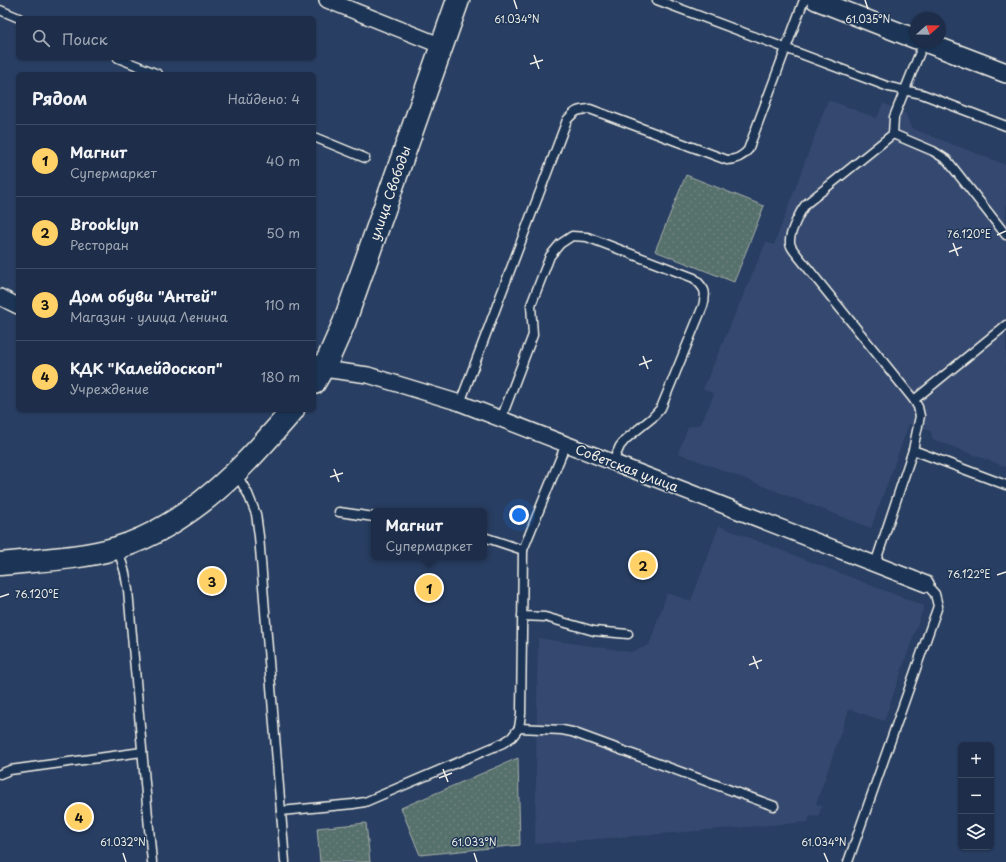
<!DOCTYPE html>
<html lang="ru">
<meta charset="utf-8">
<style>
body{margin:0;font-family:"Playpen Sans",sans-serif;background:#263651;color:#f1f3f6}
.controls{position:absolute;right:12px;bottom:12px;display:grid;overflow:hidden;border-radius:6px;box-shadow:0 1px 3px #0004}
.controls button{width:36px;height:36px;display:grid;place-items:center;padding:0;border:0;border-bottom:1px solid #3c4a62;background:#1e2e4a;color:#f1f3f6;font:20px sans-serif}
.compass{position:absolute;left:910px;top:12px;width:36px;height:36px;border-radius:50%;background:#1e2e4a;box-shadow:0 1px 3px #0004;rotate:70deg}
.you{position:absolute;left:519px;top:515px;width:14px;height:14px;margin:-10px;border:3px solid #fff;border-radius:50%;background:#1a73e8;box-shadow:0 0 0 6px #1a73e833}
.badge{display:grid;place-items:center;width:26px;height:26px;border-radius:50%;background:#ffd166;color:#111;font-size:13px;font-weight:700}
.pin{position:absolute;translate:-50% -50%;border:2px solid #fff;box-shadow:0 1px 4px #0006}
.popup{position:absolute;left:371px;top:508px;width:116px;height:52px;box-sizing:border-box;display:grid;place-content:center;border-radius:6px;background:#1e2e4a;filter:drop-shadow(0 1px 3px #0005);font-size:13px;white-space:nowrap;color:#a1a8b5}
.popup b{font-size:15px;color:#f1f3f6}
.popup::after{content:'';position:absolute;left:50%;top:100%;margin-left:-8px;border:8px solid transparent;border-top-color:#1e2e4a}
.list{margin:0;padding:0;list-style:none}
h2{display:flex;justify-content:space-between;align-items:center;height:52px;margin:0;padding:0 16px;font-size:17px}
h2 small{font-size:13px;font-weight:400;color:#a1a8b5}
.list li{display:grid;grid-template-columns:26px 1fr auto;gap:12px;align-items:center;box-sizing:border-box;height:72px;padding:0 16px;border-top:1px solid #3c4a62}
.list b{display:block;font-size:15px;white-space:nowrap}
.list p{margin:0;font-size:13px;white-space:nowrap;color:#a1a8b5}
.list em{font-size:13px;font-style:normal;color:#a1a8b5}
.icon{flex:none;width:22px;height:22px;fill:none;stroke:currentColor;stroke-width:2;stroke-linecap:round;stroke-linejoin:round}
.map{position:relative;flex:none;width:1006px;height:862px;overflow:hidden}
.search{position:absolute;background:#1e2e4a;box-shadow:0 1px 3px #0004;left:16px;top:16px;width:300px;height:44px;display:flex;align-items:center;gap:10px;box-sizing:border-box;padding:0 14px;border-radius:6px;color:#a1a8b5;font-size:15px}
.panel{position:absolute;background:#1e2e4a;box-shadow:0 1px 3px #0004;left:16px;top:72px;width:300px;height:340px;border-radius:6px}
.map>svg:first-child{display:block}
.built{fill:#35496f}
.park{fill:url(#park-dots);stroke:#a6b0aa}
.lines{fill:none;stroke-linecap:round;stroke-linejoin:round}
.service-casing{stroke:#f4f1e8;stroke-width:11}
.minor-casing{stroke:#f4f1e8;stroke-width:18}
.tertiary-casing{stroke:#f4f1e8;stroke-width:22}
.secondary-casing{stroke:#f4f1e8;stroke-width:25}
.service{stroke:#1d3557;stroke-width:8}
.minor{stroke:#1d3557;stroke-width:15}
.tertiary{stroke:#1d3557;stroke-width:19}
.secondary{stroke:#1d3557;stroke-width:22}
.ticks{fill:none;stroke:#f4f1e8;stroke-width:1.5}
.labels{text-anchor:middle;stroke-width:3;stroke-linejoin:round;paint-order:stroke}
.street-label{font-size:13px;fill:#f4f1e8;stroke:#1d3557}
.ticks-label{font-size:10px;text-anchor:middle;fill:#f4f1e8;stroke:#1d3557;stroke-width:3;stroke-linejoin:round;paint-order:stroke}
</style>
<div class="map">
<svg width="1006" height="862" viewBox="0 0 1006 862">
<defs>
<pattern id="park-dots" width="8" height="8" patternUnits="userSpaceOnUse"><rect width="8" height="8" fill="#576f6c"/><path d="M2 2h.1M6 6h.1" fill="none" stroke="#708481" stroke-width="1.8" stroke-linecap="round"/></pattern>
</defs>
<rect width="100%" height="100%" fill="#283e62"/>
<filter id="ink" filterUnits="userSpaceOnUse"><feTurbulence type="fractalNoise" baseFrequency=".025" numOctaves="2"/><feDisplacementMap in="SourceGraphic" scale="8" xChannelSelector="R" yChannelSelector="G"/><feConvolveMatrix kernelMatrix="1 2 1 2 8 2 1 2 1" color-interpolation-filters="sRGB"/></filter>
<g filter="url(#ink)">
<g class="built">
<path d="M828,100L877,118L883,103L906,114L911,128L1006,165V467L932,439L931,431L909,424L871,528L678,453L688,427L701,424L714,394L703,389L766,242L774,245Z"/>
<path d="M719,526L924,606L884,721L849,709L816,804L822,806L818,817L810,815L808,822L535,844L538,638L631,652L649,645L667,593L691,601Z"/>
</g>
<g class="park">
<path d="M686,175L764,206L734,282L655,251Z"/>
<path d="M518,758L520,845L420,855L401,808Z"/>
<path d="M366,823L370,862H320L317,828Z"/>
</g>
<g class="lines">
<defs>
<g id="service">
<path d="M657,0L889,87L922,94L1006,126"/>
<path d="M0,10L19,18"/>
<path d="M118,58L158,74"/>
<path d="M893,134L933,151L947,160L1006,235"/>
<path d="M314,137L365,158"/>
<path d="M914,400L794,251C792,248 790,246 790,242C789,234 800,211 806,204L893,134L894,117L924,42"/>
<path d="M460,403L567,120C576,110 577,110 590,109L727,160C736,160 742,157 748,150L804,0"/>
<path d="M501,419L533,335L531,305L550,256L560,244L572,236L587,237L694,278C705,289 707,291 703,306L661,408L652,418L626,439L620,446L613,462"/>
<path d="M913,450L1006,485"/>
<path d="M236,473L248,494L256,514L259,536L285,862"/>
<path d="M339,512L374,517"/>
<path d="M484,537L523,550"/>
<path d="M118,549L125,573L128,590L152,862"/>
<path d="M875,564L913,450L920,416L918,407L914,400L1006,325"/>
<path d="M522,616L545,617L594,631L628,634"/>
<path d="M519,728L562,730L572,732L774,806"/>
<path d="M0,774L10,770L142,752"/>
<path d="M281,811L353,804L365,802L503,743L512,737L519,728L521,714L523,550L566,444"/>
<path d="M848,862L938,606L935,594L926,584"/>
</g>
<g id="minor">
<path d="M327,0L442,46"/>
<path d="M0,297L18,306"/>
<path d="M323,369L368,375L460,403L926,584"/>
</g>
<g id="tertiary">
<path d="M816,0L916,39"/>
<path d="M925,42L1006,73"/>
</g>
<g id="secondary">
<path d="M314,383L329,357L344,323L458,0"/>
<path d="M0,564C39,560 79,559 117,548C134,543 151,535 166,526C219,495 254,455 293,410"/>
</g>
</defs>
<use href="#service" class="service-casing"/>
<use href="#minor" class="minor-casing"/>
<use href="#tertiary" class="tertiary-casing"/>
<use href="#secondary" class="secondary-casing"/>
<use href="#service" class="service"/>
<use href="#minor" class="minor"/>
<use href="#tertiary" class="tertiary"/>
<use href="#secondary" class="secondary"/>
</g>
</g>
<path class="ticks" d="M514,0L517,9M865,0L868,9M534,55L539,69M530,64L543,60M997,235L1006,231M953,243L958,256M949,252L962,247M643,356L648,369M639,365L652,360M334,469L339,482M330,477L343,473M997,575L1006,572M0,597L9,594M753,656L758,669M749,665L762,660M443,769L448,782M439,778L452,773M123,853L126,862M474,853L477,862M824,853L828,862"/>
<g class="labels">
<g class="street-label">
<text transform="translate(390 193) rotate(-71)" y="5">улица Свободы</text>
<text transform="translate(627 468) rotate(21)" y="5">Советская улица</text>
</g>
</g>
<g class="ticks-label">
<text x="517" y="23">61.034°N</text>
<text x="868" y="23">61.035°N</text>
<text x="969" y="238">76.120°E</text>
<text x="969" y="578">76.122°E</text>
<text x="37" y="598">76.120°E</text>
<text x="123" y="846">61.032°N</text>
<text x="474" y="846">61.033°N</text>
<text x="824" y="846">61.034°N</text>
</g>
</svg>
<div class="controls">
<button>+</button>
<button>−</button>
<button><svg class="icon" aria-label="layers" viewBox="0 0 24 24"><path d="M12 4l9 5-9 5-9-5zM3 14l9 5 9-5"/></svg></button>
</div>
<svg class="compass" viewBox="-18 -18 36 36"><path d="M0-13l5 13h-10z" fill="#e53935"/><path d="M0 13l5-13h-10z" fill="#a1a8b5"/></svg>
<div class="you"></div>
<div class="pin badge" style="left:429px;top:588px">1</div>
<div class="popup"><b>Магнит</b>Супермаркет</div>
<div class="pin badge" style="left:643px;top:565px">2</div>
<div class="pin badge" style="left:212px;top:581px">3</div>
<div class="pin badge" style="left:79px;top:817px">4</div>
<div class="search"><svg class="icon" aria-label="search" viewBox="0 0 24 24"><circle cx="10" cy="10" r="6"/><path d="M15 15l6 6"/></svg>Поиск</div>
<section class="panel">
<h2>Рядом<small>Найдено: 4</small></h2>
<ul class="list">
<li><span class="badge">1</span><div><b>Магнит</b><p>Супермаркет</p></div><em>40 m</em></li>
<li><span class="badge">2</span><div><b>Brooklyn</b><p>Ресторан</p></div><em>50 m</em></li>
<li><span class="badge">3</span><div><b>Дом обуви &quot;Антей&quot;</b><p>Магазин · улица Ленина</p></div><em>110 m</em></li>
<li><span class="badge">4</span><div><b>КДК &quot;Калейдоскоп&quot;</b><p>Учреждение</p></div><em>180 m</em></li>
</ul>
</section>
</div>
